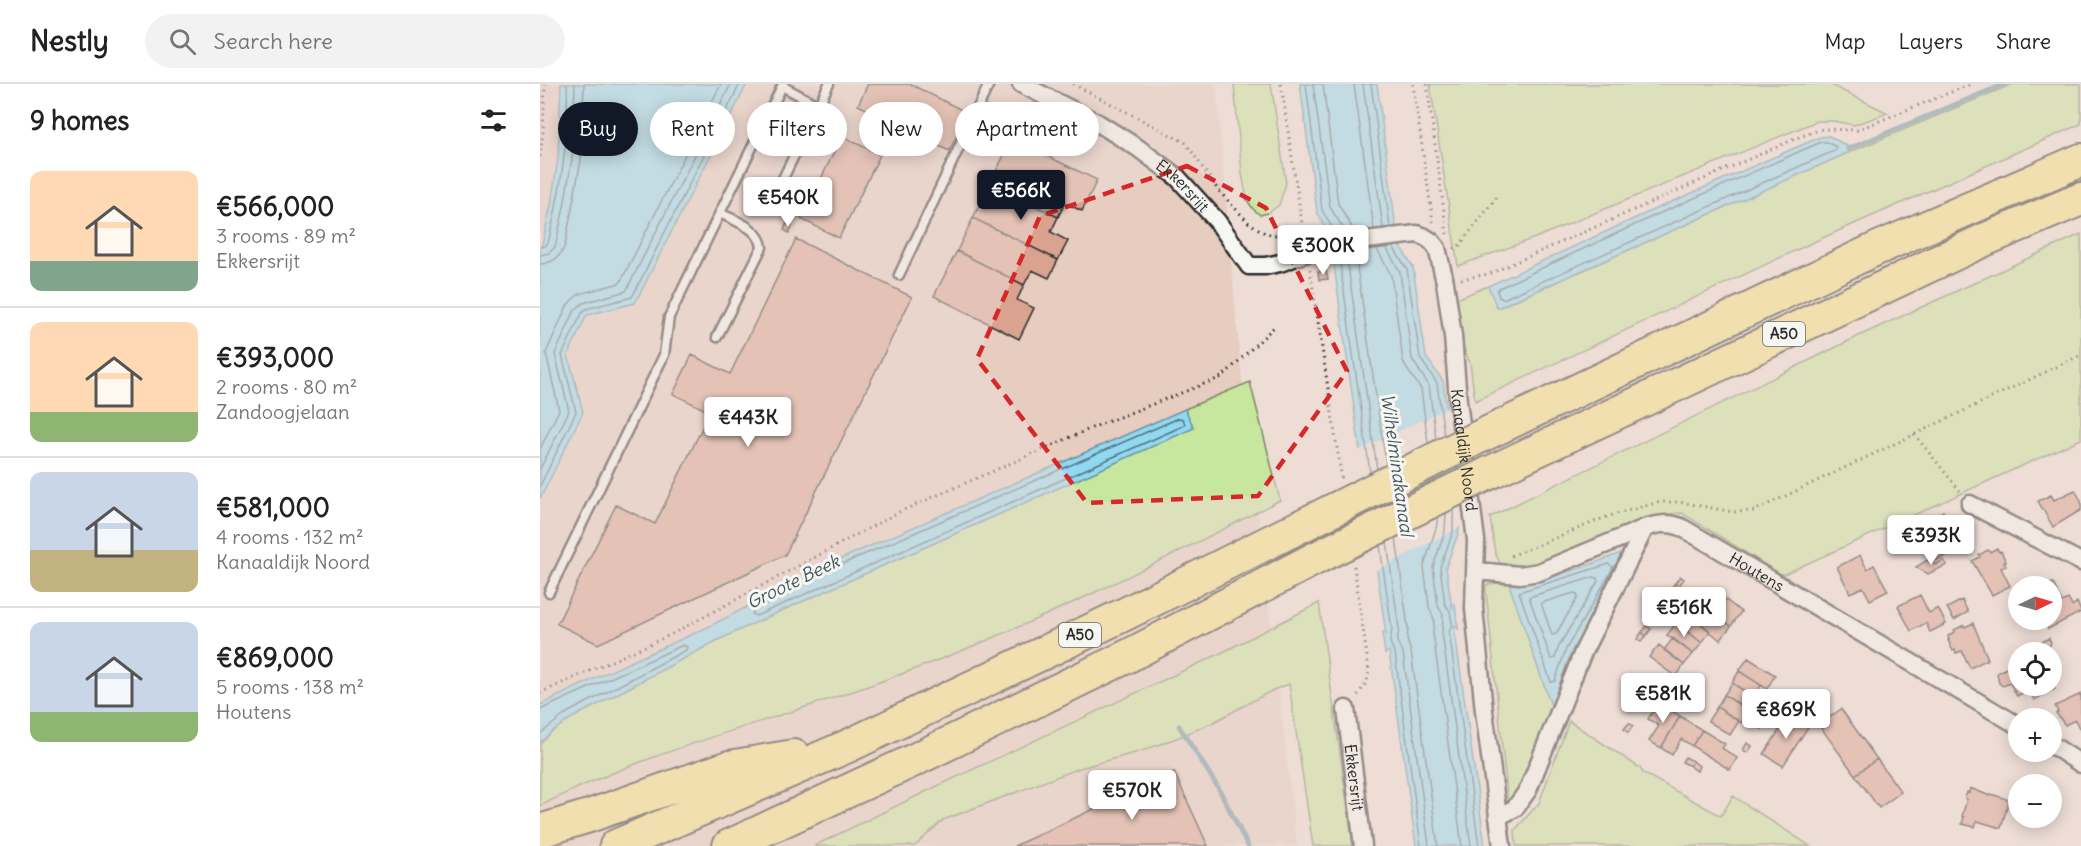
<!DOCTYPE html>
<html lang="en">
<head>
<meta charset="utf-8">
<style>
  :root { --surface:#fff; --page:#f2f2f2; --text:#222; --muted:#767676; --line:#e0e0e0; --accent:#111827 }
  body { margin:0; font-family:Delius,sans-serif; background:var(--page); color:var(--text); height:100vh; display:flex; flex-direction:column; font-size:22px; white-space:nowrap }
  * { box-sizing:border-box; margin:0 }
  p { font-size:20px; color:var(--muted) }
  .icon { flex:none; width:33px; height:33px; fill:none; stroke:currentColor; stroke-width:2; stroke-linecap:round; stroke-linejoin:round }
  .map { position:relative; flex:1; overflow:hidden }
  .details { display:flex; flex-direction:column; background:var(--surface); width:540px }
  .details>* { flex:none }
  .banner { position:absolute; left:18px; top:18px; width:570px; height:54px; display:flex; gap:12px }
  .needle { width:39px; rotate:85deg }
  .fabs { position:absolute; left:1468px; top:492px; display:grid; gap:12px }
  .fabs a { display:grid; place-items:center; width:54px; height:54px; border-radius:50%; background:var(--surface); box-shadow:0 3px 15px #0003; font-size:30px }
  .price { position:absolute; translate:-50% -51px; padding:0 14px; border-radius:6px; background:#fff; color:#222; font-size:20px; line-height:39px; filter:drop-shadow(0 2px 3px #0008) }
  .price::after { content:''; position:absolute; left:50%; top:36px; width:18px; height:14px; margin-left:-9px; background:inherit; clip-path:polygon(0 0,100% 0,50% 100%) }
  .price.active { background:var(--accent); color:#fff }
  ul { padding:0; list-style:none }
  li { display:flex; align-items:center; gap:18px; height:150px; padding:0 30px }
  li+li { border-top:2px solid var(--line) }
  li span { display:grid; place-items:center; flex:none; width:168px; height:120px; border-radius:12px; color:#555 }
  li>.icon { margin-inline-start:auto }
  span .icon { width:72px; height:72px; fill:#fffc; stroke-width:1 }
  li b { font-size:26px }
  h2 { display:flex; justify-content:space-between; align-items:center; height:72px; padding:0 30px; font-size:26px }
  .chip { padding:0 21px; border-radius:27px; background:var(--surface); box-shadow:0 3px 15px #0003; font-size:21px; line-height:54px }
  .chip.active { background:var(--accent); color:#fff }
  header { display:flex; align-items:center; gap:36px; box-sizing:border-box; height:84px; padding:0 30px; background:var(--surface); border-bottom:2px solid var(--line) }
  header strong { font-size:28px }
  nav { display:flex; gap:33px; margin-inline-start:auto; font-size:21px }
  .search { width:420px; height:54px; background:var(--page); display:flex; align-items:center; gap:15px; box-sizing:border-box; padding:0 21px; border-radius:33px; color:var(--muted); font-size:22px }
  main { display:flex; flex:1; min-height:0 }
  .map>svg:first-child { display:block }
  .built { fill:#e7ccc0 }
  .green { fill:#c7e69e; stroke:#798864; stroke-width:1.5 }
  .water { fill:#91d9f2; stroke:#6893a2; stroke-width:1.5 }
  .pier { fill:#edddd5 }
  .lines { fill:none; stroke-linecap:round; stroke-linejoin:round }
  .shore { stroke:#54717b; stroke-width:1.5 }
  .stream { stroke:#6893a2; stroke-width:5 }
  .building { fill:#d9a390; stroke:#2b2b2b; stroke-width:1.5 }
  .lane-casing { stroke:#2b2b2b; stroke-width:13 }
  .street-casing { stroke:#2b2b2b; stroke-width:21 }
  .highway-casing { stroke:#2b2b2b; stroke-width:36 }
  .path { stroke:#2b2b2b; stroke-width:3; stroke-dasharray:1.5 4.5; stroke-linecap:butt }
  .lane { stroke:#f6f6f2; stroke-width:8 }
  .street { stroke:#f6f6f2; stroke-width:16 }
  .highway { stroke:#f7e281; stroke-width:32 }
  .highway-bridge-casing { stroke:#2b2b2b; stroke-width:36; stroke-linecap:butt }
  .highway-bridge { stroke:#f7e281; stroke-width:32 }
  .marked { fill:none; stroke:#d62828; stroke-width:4.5; stroke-dasharray:12 8; stroke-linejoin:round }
  .labels { text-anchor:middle; stroke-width:6; stroke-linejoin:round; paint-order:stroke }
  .shield { fill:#f6f6f2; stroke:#686867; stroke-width:1.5 }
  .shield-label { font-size:15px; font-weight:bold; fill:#2b2b2b }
  .street-label { font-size:16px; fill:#2b2b2b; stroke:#f6f6f2 }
  .water-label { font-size:18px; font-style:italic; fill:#44565d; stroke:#f6f6f2 }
</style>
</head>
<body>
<header>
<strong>Nestly</strong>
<div class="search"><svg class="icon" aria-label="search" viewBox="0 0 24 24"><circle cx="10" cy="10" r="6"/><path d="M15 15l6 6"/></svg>Search here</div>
<nav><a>Map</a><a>Layers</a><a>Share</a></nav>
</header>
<main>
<section class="details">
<h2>9 homes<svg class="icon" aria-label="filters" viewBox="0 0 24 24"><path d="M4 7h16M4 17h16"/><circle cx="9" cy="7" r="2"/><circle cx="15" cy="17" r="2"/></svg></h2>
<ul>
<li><span style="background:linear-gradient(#ffd9b3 75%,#7fa58c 0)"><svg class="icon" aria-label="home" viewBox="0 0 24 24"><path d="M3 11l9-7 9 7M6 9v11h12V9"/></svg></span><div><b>€566,000</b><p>3 rooms · 89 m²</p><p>Ekkersrijt</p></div></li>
<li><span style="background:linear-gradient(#ffd9b3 75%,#8fb573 0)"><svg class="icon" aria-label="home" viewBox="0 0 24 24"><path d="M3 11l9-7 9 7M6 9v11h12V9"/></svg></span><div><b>€393,000</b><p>2 rooms · 80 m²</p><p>Zandoogjelaan</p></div></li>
<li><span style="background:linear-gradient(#c9d6e8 65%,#c2b280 0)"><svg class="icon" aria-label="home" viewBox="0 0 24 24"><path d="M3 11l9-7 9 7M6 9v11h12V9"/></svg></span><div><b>€581,000</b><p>4 rooms · 132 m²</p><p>Kanaaldijk Noord</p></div></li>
<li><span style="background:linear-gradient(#c9d6e8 75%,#8fb573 0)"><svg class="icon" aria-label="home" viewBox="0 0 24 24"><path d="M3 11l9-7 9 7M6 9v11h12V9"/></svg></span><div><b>€869,000</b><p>5 rooms · 138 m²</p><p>Houtens</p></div></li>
</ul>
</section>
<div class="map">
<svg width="1541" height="762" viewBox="0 0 1541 762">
  <rect width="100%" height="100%" fill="#edddd5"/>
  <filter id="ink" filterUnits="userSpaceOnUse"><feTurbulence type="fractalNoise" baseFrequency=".0167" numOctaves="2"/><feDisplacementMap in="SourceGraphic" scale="12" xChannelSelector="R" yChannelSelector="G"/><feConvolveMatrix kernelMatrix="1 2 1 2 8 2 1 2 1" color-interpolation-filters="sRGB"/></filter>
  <g filter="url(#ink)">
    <path class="built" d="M 0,0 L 676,0 L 700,278 L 757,762 L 0,762 Z"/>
    <path class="green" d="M 694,0 L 731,0 L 746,99 L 739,121 L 728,129 L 720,131 L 713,125 L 707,116 L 702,90 Z
      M 890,0 L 1289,0 L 1348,29 L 1314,41 L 1293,37 L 1277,37 L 995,154 L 918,182 Z
      M 1473,0 L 1541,0 L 1541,40 L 1280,155 L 935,317 L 930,279 L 916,245 L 912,217 L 948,202 L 958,224 L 1310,68 Z
      M 1541,150 L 1541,355 L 1242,491 L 1142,429 L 1128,430 L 1078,445 L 995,483 L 973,487 L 961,481 L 955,469 L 950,433 L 1323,250 Z
      M 710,298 L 740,416 C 611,483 482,547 345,596 C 230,638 109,666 0,722 L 0,659 L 10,649 L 30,635 L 180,555 L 243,526 L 653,344 L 645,325 Z
      M 955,499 L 969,500 L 1012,624 L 980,709 L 968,719 L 946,507 L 946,501 Z
      M 779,519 L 813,762 L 773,762 L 749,600 L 733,606 L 672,639 L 639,653 L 602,667 L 540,684 L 403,736 L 375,762 L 274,762 L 387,707 L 679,570 Z
      M 1029,637 L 1100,684 L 1103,689 L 1181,732 L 1193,712 L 1270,762 L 976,762 L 975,746 L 999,719 Z"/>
    <path class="water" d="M 21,0 L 207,0 L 95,219 L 47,231 L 28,271 L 43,328 L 0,415 L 0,169 L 11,121 L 18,74 Z
      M 760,0 L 837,0 L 858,159 L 873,183 L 886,273 L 903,297 L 921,435 L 918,450 L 906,483 L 912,525 L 912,520 L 915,520 L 918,545 L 914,541 L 945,762 L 876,762 L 849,567 L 845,570 L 842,549 L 845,548 L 846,551 L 790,153 L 777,128 Z
      M 1289,52 L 1307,62 L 1310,68 L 957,224 L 948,202 L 1113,126 L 1280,53 Z
      M 645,325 L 654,344 L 243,526 L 180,555 L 30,635 L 10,649 L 0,659 L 0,621 L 64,590 L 168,543 L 298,476 Z
      M 1086,467 L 1074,496 L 1031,568 L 1012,624 L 969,500 C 992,503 1061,477 1086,467 Z"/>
    <path class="pier" d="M 909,323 L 923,434 L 922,442 L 835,487 L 818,367 Z"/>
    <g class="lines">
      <path class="shore" d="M 766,0 L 782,126 L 794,147 L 797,150
        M 773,0 L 790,123 L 806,149
        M 783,0 L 798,120 L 815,148
        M 814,0 L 834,145
        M 823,0 L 843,144
        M 831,0 L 850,143
        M 1281,58 L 1287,58 L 1296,63 L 1296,66 L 963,215 L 959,213 L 957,207 L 959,204 L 1116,131 Z
        M 0,163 L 5,162 L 8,159 C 21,107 29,53 27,0
        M 846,163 L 860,188 L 872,275 L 889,302 L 896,355
        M 853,163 L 867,185 L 880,274 L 897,299 L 904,351
        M 837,165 L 851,191 L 863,277 L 867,285 L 881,305 L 888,359
        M 817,167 L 816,176 L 846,380
        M 808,168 L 807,175 L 837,385
        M 800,169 L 799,173 L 830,388
        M 0,171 L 9,169 L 15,163 L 24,123 L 32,74 L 35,0
        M 0,180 C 13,179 21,173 25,161 L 41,76 L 44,0
        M 639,334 L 643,335 L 645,340 L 643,342 L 216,532 L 212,530 L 214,526 L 300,481 Z
        M 0,365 L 19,326 L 6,269 L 27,222 L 32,216 L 39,210 L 80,199 L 181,0
        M 0,385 L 29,327 L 15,270 L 35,226 L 43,219 L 86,207 L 191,0
        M 0,402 L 36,328 L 22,271 L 42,229 L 46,225 L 92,213 L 200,0
        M 913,426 L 913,448 L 900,483 L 905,520 L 910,527 L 912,540 L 909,548 L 939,762
        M 906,429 L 905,447 L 893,483 L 898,522 L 903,531 L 902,548 L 931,762
        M 898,433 L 896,444 L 884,482 L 889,523 L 894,535 L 893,549 L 922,762
        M 856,454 L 868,544 L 867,556 L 871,568 L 898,762
        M 847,458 L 859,545 L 857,558 L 863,569 L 889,762
        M 840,462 L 852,546 C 849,563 849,555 855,570 L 881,762
        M 1069,480 L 1073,483 L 1068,493 L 1026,565 L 1015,597 L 1011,598 L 979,508 Z
        M 1054,493 L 1057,494 L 1058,497 L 1019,562 L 1015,574 L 1011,575 L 989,513 Z
        M 1034,509 L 1037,510 L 1038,513 L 1016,550 L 1012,551 L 1001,519 Z
        M 0,626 L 143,561 L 147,563 L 146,566 L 27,629 L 0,650"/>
      <path class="stream" d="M 1308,65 L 1465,0
        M 639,642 L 679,705 L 708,762"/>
    </g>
    <path class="building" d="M 328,0 L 370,0 L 428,29 L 409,67 L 318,21 Z
      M 302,52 L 340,71 L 299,154 L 261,135 Z
      M 472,55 L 557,96 L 542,127 L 525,119 L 518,133 L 450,100 Z
      M 450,100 L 518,133 L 511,148 L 528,157 L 518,176 L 433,134 Z
      M 433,134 L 518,176 L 509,194 L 492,186 L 484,201 L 417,167 Z
      M 247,139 L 252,142 L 249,149 L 244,146 Z
      M 256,155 L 372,213 L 245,471 L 58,560 L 17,540 L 76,421 L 115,440 L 170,328 L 133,310 L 152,271 L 190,290 Z
      M 417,167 L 484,201 L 477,216 L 494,224 L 479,255 L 394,212 Z
      M 786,187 L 788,195 L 779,196 L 778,188 Z
      M 1535,406 L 1541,417 L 1541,426 L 1513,443 L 1498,417 L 1511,411 L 1514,416 Z
      M 1403,427 L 1410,447 L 1416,444 L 1420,451 L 1423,452 L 1427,460 L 1396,477 L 1384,453 L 1372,459 L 1363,440 L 1377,433 L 1380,441 Z
      M 1457,464 L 1459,468 L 1461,467 L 1466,478 L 1464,478 L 1466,482 L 1461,484 L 1470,502 L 1452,511 L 1432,477 L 1440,473 L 1439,471 L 1448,466 L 1450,468 Z
      M 1320,471 L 1327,485 L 1334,481 L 1348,507 L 1330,516 L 1323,503 L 1310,509 L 1297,483 Z
      M 1391,474 L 1395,481 L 1404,476 L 1407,481 L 1388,490 L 1376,483 Z
      M 1140,492 L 1144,495 L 1139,502 L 1135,499 Z
      M 1135,499 L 1139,502 L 1134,509 L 1130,505 Z
      M 1513,499 L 1522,518 L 1528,515 L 1532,522 L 1537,518 L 1541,528 L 1508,545 L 1504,537 L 1498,536 L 1512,536 L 1512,502 L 1505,502 Z
      M 1380,511 L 1389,529 L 1398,524 L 1406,540 L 1390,548 L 1386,539 L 1371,547 L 1358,522 Z
      M 1181,512 L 1201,528 L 1191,542 L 1170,526 Z
      M 1422,516 L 1428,528 L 1414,536 L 1407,524 Z
      M 1124,519 L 1129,522 L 1124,529 L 1119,526 Z
      M 1166,521 L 1191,542 L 1180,556 L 1155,535 Z
      M 1119,526 L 1124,529 L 1118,536 L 1114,532 Z
      M 1151,531 L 1170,547 L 1162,559 L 1141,543 Z
      M 1137,538 L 1162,559 L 1153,570 L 1127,551 Z
      M 1433,539 L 1448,575 L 1430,584 L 1422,567 L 1416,569 L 1415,566 L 1413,567 L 1408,556 L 1409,556 L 1408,552 L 1415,548 L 1414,546 L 1424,541 L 1425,543 Z
      M 1107,542 L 1111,545 L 1106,552 L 1102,548 Z
      M 1102,548 L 1106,552 L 1101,558 L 1097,555 Z
      M 1133,554 L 1153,570 L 1144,581 L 1124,566 Z
      M 1509,554 L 1511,559 L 1508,564 L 1499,559 Z
      M 1119,561 L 1144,581 L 1136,593 L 1109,573 Z
      M 1208,574 L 1235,591 L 1227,605 L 1199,587 Z
      M 1479,577 L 1479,602 L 1512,602 L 1512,599 L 1515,605 L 1494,616 L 1489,606 L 1477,612 L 1470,599 L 1463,602 L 1459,599 L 1457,589 Z
      M 1199,587 L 1221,601 L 1214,613 L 1192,599 Z
      M 1192,599 L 1214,613 L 1206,625 L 1184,611 Z
      M 1245,606 L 1250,609 L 1245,616 L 1241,613 Z
      M 1541,610 L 1541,648 L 1535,636 L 1525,641 L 1516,629 L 1518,628 L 1515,622 Z
      M 1184,611 L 1209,626 L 1201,639 L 1177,623 Z
      M 1241,613 L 1245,616 L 1241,623 L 1236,620 Z
      M 1118,618 L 1140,632 L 1121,664 L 1109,657 L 1119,642 L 1108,635 Z
      M 1177,623 L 1199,637 L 1190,651 L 1168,637 Z
      M 1301,625 L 1337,675 L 1315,691 L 1279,641 Z
      M 1226,628 L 1231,631 L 1227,638 L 1222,635 Z
      M 1249,631 L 1268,643 L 1243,682 L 1224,670 Z
      M 1140,632 L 1162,646 L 1152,662 L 1141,655 L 1132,671 L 1121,664 Z
      M 1222,635 L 1227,638 L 1222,645 L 1218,642 Z
      M 1089,639 L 1093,642 L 1088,649 L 1084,645 Z
      M 1162,646 L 1185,660 L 1182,664 L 1197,674 L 1190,686 L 1152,662 Z
      M 1207,659 L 1212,662 L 1208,669 L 1203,666 Z
      M 1145,673 L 1153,677 L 1150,682 L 1142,678 Z
      M 1337,675 L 1361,708 L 1339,724 L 1315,691 Z
      M 1153,677 L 1159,682 L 1157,687 L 1150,682 Z
      M 634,688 L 668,762 L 474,762 Z
      M 1430,704 L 1450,712 L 1451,710 L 1469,716 L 1461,744 L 1437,737 L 1435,743 L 1422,740 L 1424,733 L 1422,732 L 1427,715 L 1425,714 L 1427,708 L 1429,709 Z"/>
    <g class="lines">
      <g class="lane-casing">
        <path id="lane" d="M 242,2 L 279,22
          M 232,117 L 289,0
          M 359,191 L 449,0
          M 177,253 L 222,163 C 220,144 195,137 180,129
          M 9,508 L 124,271 L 129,233 L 243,0"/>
      </g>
      <g class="street-casing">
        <g id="street">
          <path id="s1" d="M 481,0 L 558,39 L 598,64 L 637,93 L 677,137 L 709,182 L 725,182 L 740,179 L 792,160 L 877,150 L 883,152 L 891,157 L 897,164 L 905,198 L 913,252 L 918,317 L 936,456 L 934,524 L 944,627 L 962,762"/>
          <path d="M 1430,420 L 1541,478"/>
          <path id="s2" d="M 936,487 L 980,491 L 999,488 L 1105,444 C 1118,440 1127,438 1141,443 L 1479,642"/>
          <path id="s3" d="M 806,625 L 823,762"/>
          <path d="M 1512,661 L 1541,680"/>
          <path d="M 958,733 L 975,724 L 988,706 L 1043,568 L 1105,444"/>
        </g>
      </g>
      <g class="highway-casing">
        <path id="highway" d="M 943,351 L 1336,165 L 1541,76
          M 949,389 L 1444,156 L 1541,115
          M 0,747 L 49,732 L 189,683 L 254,672
          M 76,762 L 308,662 L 585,530 L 771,437
          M 189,762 L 368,679 L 588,572 L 776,474"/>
      </g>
      <path class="path" d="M 533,0 L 646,59 L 678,106 L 708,138 L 725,149 L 753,154
        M 741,0 L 764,153
        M 873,0 L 893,138
        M 887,0 L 907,150
        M 0,73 L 3,48 L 5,0
        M 914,165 L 919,162 L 957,113
        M 770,185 L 802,396
        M 921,195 L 949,190 L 1259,53 L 1282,45 L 1317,46 L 1431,0
        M 1374,350 L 1420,407
        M 971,472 L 1069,432 L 1119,418 L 1140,418 L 1193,428 L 1214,427 L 1541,271
        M 814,482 L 829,586 L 827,598 L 817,612
        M 0,609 L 130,551 L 359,428 L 554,343 L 682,293 L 734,243"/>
      <use href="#lane" class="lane"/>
      <use href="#street" class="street"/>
      <use href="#highway" class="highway"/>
      <g class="highway-bridge-casing">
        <path id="highway-bridge" d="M 771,437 L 943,351
          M 776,474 L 949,389"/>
      </g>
      <use href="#highway-bridge" class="highway-bridge"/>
    </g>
  </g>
  <path d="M0 0H1541V762H0ZM 647,82 L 726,124 L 807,287 L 718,412 L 547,419 L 437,275 L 500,132 Z" fill="#edddd5" fill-opacity=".55" fill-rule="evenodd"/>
  <path class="marked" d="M 647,82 L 726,124 L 807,287 L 718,412 L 547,419 L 437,275 L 500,132 Z"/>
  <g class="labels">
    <g class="shield">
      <rect x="1223" y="238" width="42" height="24" rx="4.5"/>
      <rect x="519" y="539" width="42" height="24" rx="4.5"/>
    </g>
    <g class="shield-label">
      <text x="1244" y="255">A50</text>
      <text x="540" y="556">A50</text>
    </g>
    <g class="street-label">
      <text dy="6" stroke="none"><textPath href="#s1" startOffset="192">Ekkersrijt</textPath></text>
      <text dy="6" stroke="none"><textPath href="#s1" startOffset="698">Kanaaldijk Noord</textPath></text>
      <text dy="6" stroke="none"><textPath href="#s2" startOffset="303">Houtens</textPath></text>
      <text dy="6" stroke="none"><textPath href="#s3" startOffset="69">Ekkersrijt</textPath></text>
    </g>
    <g class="water-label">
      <text transform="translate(857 381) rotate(82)" y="6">Wilhelminakanaal</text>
      <text transform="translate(253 498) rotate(-26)" y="6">Groote Beek</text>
    </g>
  </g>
</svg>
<div class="fabs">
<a><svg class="needle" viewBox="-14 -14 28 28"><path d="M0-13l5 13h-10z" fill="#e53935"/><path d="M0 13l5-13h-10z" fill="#767676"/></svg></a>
<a><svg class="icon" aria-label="locate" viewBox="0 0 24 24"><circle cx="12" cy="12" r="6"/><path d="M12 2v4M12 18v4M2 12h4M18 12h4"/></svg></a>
<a>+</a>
<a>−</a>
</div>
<b class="price active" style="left:481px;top:137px">€566K</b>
<b class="price" style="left:248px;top:144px">€540K</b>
<b class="price" style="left:783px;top:192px">€300K</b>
<b class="price" style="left:208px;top:364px">€443K</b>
<b class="price" style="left:1391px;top:482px">€393K</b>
<b class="price" style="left:1144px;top:554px">€516K</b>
<b class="price" style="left:1123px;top:640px">€581K</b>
<b class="price" style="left:1246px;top:656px">€869K</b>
<b class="price" style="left:592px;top:737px">€570K</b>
<div class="banner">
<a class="chip active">Buy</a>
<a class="chip">Rent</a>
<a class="chip">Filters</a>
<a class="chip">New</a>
<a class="chip">Apartment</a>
</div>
</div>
</main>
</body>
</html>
